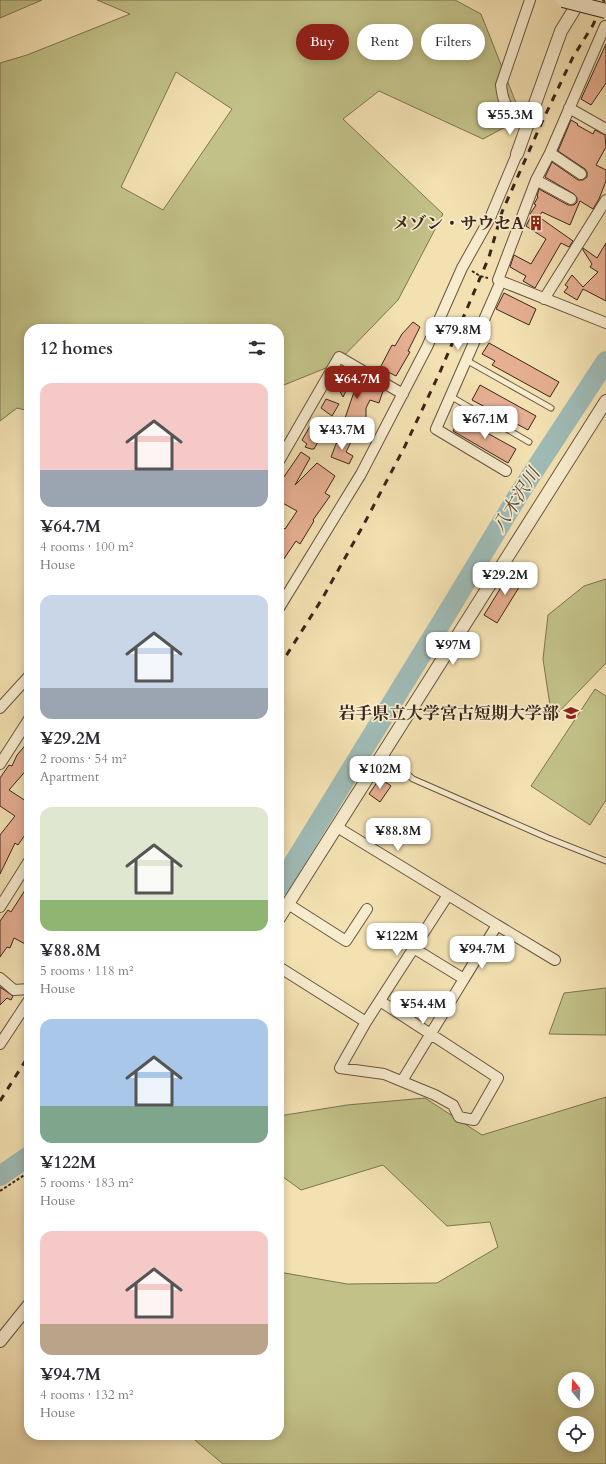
<!DOCTYPE html>
<html lang="en">
<head>
<meta charset="utf-8">
<style>
  :root { --surface:#fff; --page:#f7f7f7; --text:#2b2b33; --muted:#7c7c81; --accent:#8f2418 }
  body { margin:0; font-family:Cardo,"Noto Serif JP",serif; background:var(--page); color:var(--text); height:100vh; display:flex; flex-direction:column; font-size:15px; white-space:nowrap }
  * { box-sizing:border-box; margin:0 }
  p { font-size:13px; color:var(--muted) }
  .icon { flex:none; width:22px; height:22px; fill:none; stroke:currentColor; stroke-width:2; stroke-linecap:round; stroke-linejoin:round }
  .map { position:relative; flex:1; overflow:hidden }
  .sheet { position:absolute; left:24px; top:324px; width:260px; height:1116px; display:flex; flex-direction:column; background:var(--surface); border-radius:16px; box-shadow:0 2px 10px #0003 }
  .sheet>* { flex:none }
  .hud { position:absolute; left:296px; top:24px; width:250px; height:36px; display:flex; gap:8px }
  .needle { width:26px; rotate:342deg }
  .tools { position:absolute; left:558px; top:1372px; display:grid; gap:8px }
  .tools a { display:grid; place-items:center; width:36px; height:36px; border-radius:50%; background:var(--surface); box-shadow:0 2px 10px #0003; font-size:20px }
  .price { position:absolute; translate:-50% -34px; padding:0 9px; border-radius:8px; background:#fff; color:#222; font-size:13px; line-height:26px; filter:drop-shadow(0 1px 2px #0008) }
  .price::after { content:''; position:absolute; left:50%; top:24px; width:12px; height:9px; margin-left:-6px; background:inherit; clip-path:polygon(0 0,100% 0,50% 100%) }
  .price.current { background:var(--accent); color:#fff }
  ul { padding:0; list-style:none }
  li { display:grid; align-content:center; gap:8px; height:212px; padding:0 16px }
  li span { display:grid; place-items:center; height:124px; border-radius:12px; color:#555 }
  li>.icon { margin-inline-start:auto }
  span .icon { width:72px; height:72px; fill:#fffc; stroke-width:1 }
  li b { font-size:17px }
  h2 { display:flex; justify-content:space-between; align-items:center; height:48px; padding:0 16px; font-size:17px }
  .pill { padding:0 14px; border-radius:18px; background:var(--surface); box-shadow:0 2px 10px #0003; font-size:14px; line-height:36px }
  .pill.current { background:var(--accent); color:#fff }
  .map>svg:first-child { display:block }
  .green { fill:#c2c188; stroke:#7e7452; fill-rule:evenodd }
  .lines { fill:none; stroke-linecap:round; stroke-linejoin:round }
  .river { stroke:#9fbbb6; stroke-width:20 }
  .building { fill:#e6af92; stroke:#3b261c }
  .service-casing { stroke:#695542; stroke-width:7 }
  .minor-casing { stroke:#695542; stroke-width:12 }
  .tertiary-casing { stroke:#695542; stroke-width:14 }
  .path { stroke:#3b261c; stroke-width:2; stroke-dasharray:3 2; stroke-linecap:butt }
  .service { stroke:#f7eccd; stroke-width:5 }
  .minor { stroke:#f7eccd; stroke-width:10 }
  .tertiary { stroke:#f7eccd; stroke-width:12 }
  .rail { stroke:#3b261c; stroke-width:3; stroke-dasharray:7 7; stroke-linecap:butt }
  .secondary-bridge-casing { stroke:#3b261c; stroke-width:16; stroke-linecap:butt }
  .secondary-bridge { stroke:#f7eccd; stroke-width:14 }
  .labels { text-anchor:middle; stroke-width:3.5; stroke-linejoin:round; paint-order:stroke }
  .poi-label { font-size:17px; font-weight:bold; fill:#3b261c; stroke:#f7eccd; text-anchor:end }
  .water-label { font-size:18px; font-style:italic; fill:#544b42; stroke:#f7eccd }
</style>
</head>
<body>
<div class="map">
<svg width="606" height="1464" viewBox="0 0 606 1464">
  <rect width="100%" height="100%" fill="#f3e1b2"/>
  <filter id="stains"><feTurbulence type="fractalNoise" baseFrequency=".005" numOctaves="4"/><feColorMatrix values="0 0 0 0 .2 0 0 0 0 .09 0 0 0 0 .02 0 0 0 .5 -.17"/></filter>
  <radialGradient id="worn" r=".72"><stop offset=".6" stop-color="#630" stop-opacity="0"/><stop offset="1" stop-color="#630" stop-opacity=".3"/></radialGradient>
  <path class="green" d="M 0,0 L 42,0 L 0,18 Z
    M 97,0 L 455,0 L 481,14 L 522,118 L 483,139 L 379,91 L 343,119 L 443,214 L 398,300 L 336,364 L 279,387 L 279,329 L 29,329 L 29,411 L 17,408 L 0,421 L 0,63 L 27,55 L 130,14 ZM 176,72 L 232,109 L 163,210 L 121,187 Z
    M 606,579 L 606,663 L 552,719 L 543,659 L 548,615 L 584,586 Z
    M 595,689 L 606,696 L 606,800 L 590,825 L 531,786 Z
    M 606,988 L 606,1035 L 549,1034 L 564,993 Z
    M 606,1097 L 606,1464 L 223,1464 L 189,1435 L 279,1435 L 279,1272 L 347,1284 L 437,1283 L 498,1247 L 490,1222 L 447,1226 L 383,1165 L 301,1190 L 279,1174 L 279,1116 L 347,1105 L 425,1098 L 482,1135 ZM 565,1379 L 587,1379 L 587,1401 L 565,1401 ZM 565,1423 L 587,1423 L 587,1445 L 565,1445 Z"/>
  <g class="lines">
    <path class="river" d="M 279,887 L 452,605 L 519,494 L 606,361
      M 0,1176 L 29,1156"/>
  </g>
  <path class="building" d="M 606,44 L 606,83 L 591,105 L 581,99 Z
    M 571,120 L 578,124 L 577,125 L 593,134 L 595,130 L 605,135 L 606,147 L 596,165 L 606,170 L 606,181 L 599,199 L 593,209 L 580,201 L 570,225 L 542,212 L 539,217 L 573,241 L 569,247 L 561,243 L 535,288 L 523,281 L 526,276 L 510,267 L 514,255 L 531,264 L 546,239 L 526,226 L 531,216 L 530,214 L 536,205 L 534,204 L 538,197 L 537,196 L 539,189 L 568,205 L 574,205 L 577,202 L 577,198 L 574,194 L 545,177 L 552,162 L 578,180 L 583,180 L 587,177 L 587,172 L 585,169 L 558,151 Z
    M 606,243 L 606,301 L 583,289 L 577,300 L 564,292 L 568,287 L 565,285 L 572,275 L 583,287 L 598,272 L 590,267 L 592,264 L 583,250 L 583,248 L 597,258 Z
    M 504,293 L 536,309 L 529,325 L 496,309 Z
    M 413,322 L 420,327 L 408,351 L 410,352 L 396,376 L 380,368 L 392,345 L 395,346 L 402,334 Z
    M 489,343 L 559,382 L 550,397 L 492,365 L 495,361 L 482,354 Z
    M 341,371 L 360,378 L 366,383 L 383,391 L 379,403 L 370,400 L 366,408 L 366,420 L 357,435 L 343,424 L 354,392 L 347,389 L 343,397 L 335,383 Z
    M 480,385 L 536,416 L 528,430 L 472,400 Z
    M 326,399 L 339,404 L 332,416 L 321,408 Z
    M 460,418 L 516,449 L 508,463 L 453,431 Z
    M 313,421 L 321,425 L 322,423 L 327,426 L 314,449 L 311,449 L 305,447 L 307,444 L 302,440 Z
    M 342,437 L 351,442 L 346,452 L 353,456 L 349,464 L 331,457 L 336,444 Z
    M 301,452 L 310,458 L 295,485 L 317,463 L 335,476 L 325,493 L 330,496 L 313,520 L 314,521 L 300,544 L 296,541 L 279,566 L 279,525 L 285,529 L 297,511 L 279,501 L 279,484 Z
    M 513,568 L 526,576 L 497,623 L 484,615 Z
    M 29,741 L 29,767 L 9,790 L 29,803 L 29,829 L 18,845 L 15,843 L 0,874 L 0,835 L 15,816 L 0,806 L 0,778 L 9,765 L 12,766 L 17,755 Z
    M 380,778 L 391,786 L 380,802 L 369,794 Z
    M 29,884 L 29,946 L 14,938 L 10,948 L 7,947 L 0,957 L 0,921 L 8,910 L 11,912 Z
    M 0,987 L 13,996 L 11,1000 L 7,998 L 0,1005 Z"/>
  <g class="lines">
    <g class="service-casing">
      <path id="service" d="M 466,360 L 551,408
        M 450,396 L 529,442
        M 383,754 L 413,779 L 548,838 L 606,861"/>
    </g>
    <g class="minor-casing">
      <path id="minor" d="M 606,26 L 605,26 L 550,153 L 536,180 L 498,280 L 606,323
        M 569,108 L 606,129
        M 526,126 C 510,112 503,107 501,85 L 530,0
        M 550,153 L 581,174
        M 536,180 L 571,199
        M 501,281 L 436,429 L 506,471
        M 544,299 L 606,200
        M 279,461 L 339,357 L 403,394
        M 279,608 L 361,474 L 427,347 L 462,268 L 490,218 L 517,154
        M 0,708 L 29,676
        M 0,764 L 29,719
        M 337,827 L 448,895
        M 288,904 L 346,941 L 367,909
        M 0,907 L 29,861
        M 415,949 L 464,979 L 497,925 L 555,960
        M 279,967 L 366,1022 L 448,895 L 497,925
        M 0,978 L 14,990 L 29,989
        M 366,1022 L 340,1068 L 384,1074 L 435,1095 L 453,1105 L 459,1117 L 474,1120 L 498,1078 L 380,1001
        M 0,1044 L 29,1000
        M 402,1081 L 464,979"/>
    </g>
    <g class="tertiary-casing">
      <path id="tertiary" d="M 517,154 L 561,31 L 580,0
        M 279,918 L 606,401
        M 0,1341 L 29,1305"/>
    </g>
    <path class="path" d="M 472,271 L 480,276 L 488,278
      M 0,1191 L 29,1172"/>
    <use href="#service" class="service"/>
    <use href="#minor" class="minor"/>
    <use href="#tertiary" class="tertiary"/>
    <path class="rail" d="M 279,667 L 322,599 L 364,524 L 405,446 L 440,372 L 489,257 L 502,212 L 542,122 L 573,57 L 593,25 L 604,0
      M 0,1101 L 29,1055"/>
    <g class="secondary-bridge-casing">
      <path id="secondary-bridge" d="M 563,0 L 606,11"/>
    </g>
    <use href="#secondary-bridge" class="secondary-bridge"/>
  </g>
  <defs>
    <g id="building-bare" transform="scale(1.2)"><path d="M-4-6H4V6H1V3H-1V6H-4ZM-2.5-4.3h1.7v1.8h-1.7ZM.8-4.3h1.7v1.8H.8ZM-2.5-1h1.7V.8h-1.7ZM.8-1h1.7V.8H.8Z" fill="#8f2418" stroke="#f7eccd" stroke-width="2.5" paint-order="stroke"/></g>
    <g id="university-bare" transform="scale(1.2)"><path d="M0-5L7-2L0 1L-7-2ZM-4 1L0 2.5L4 1V4Q0 6-4 4Z" fill="#8f2418" stroke="#f7eccd" stroke-width="2.5" paint-order="stroke"/></g>
  </defs>
  <g fill-rule="evenodd">
    <use href="#building-bare" x="536" y="223"/>
    <use href="#university-bare" x="571" y="713"/>
  </g>
  <g class="labels">
    <g class="poi-label">
      <text x="524" y="229">メゾン・サウセA</text>
      <text x="559" y="719">岩手県立大学宮古短期大学部</text>
    </g>
    <g class="water-label">
      <text transform="translate(516 500) rotate(-58)" y="6">八木沢川</text>
    </g>
  </g>
  <rect width="100%" height="100%" filter="url(#stains)"/>
  <rect width="100%" height="100%" fill="url(#worn)"/>
</svg>
<div class="tools">
<a><svg class="needle" viewBox="-14 -14 28 28"><path d="M0-13l5 13h-10z" fill="#e53935"/><path d="M0 13l5-13h-10z" fill="#7c7c81"/></svg></a>
<a><svg class="icon" aria-label="locate" viewBox="0 0 24 24"><circle cx="12" cy="12" r="6"/><path d="M12 2v4M12 18v4M2 12h4M18 12h4"/></svg></a>
</div>
<b class="price" style="left:510px;top:136px">¥55.3M</b>
<b class="price" style="left:458px;top:351px">¥79.8M</b>
<b class="price current" style="left:357px;top:400px">¥64.7M</b>
<b class="price" style="left:485px;top:440px">¥67.1M</b>
<b class="price" style="left:342px;top:451px">¥43.7M</b>
<b class="price" style="left:505px;top:596px">¥29.2M</b>
<b class="price" style="left:453px;top:666px">¥97M</b>
<b class="price" style="left:380px;top:790px">¥102M</b>
<b class="price" style="left:398px;top:852px">¥88.8M</b>
<b class="price" style="left:397px;top:957px">¥122M</b>
<b class="price" style="left:482px;top:970px">¥94.7M</b>
<b class="price" style="left:423px;top:1025px">¥54.4M</b>
<div class="hud">
<a class="pill current">Buy</a>
<a class="pill">Rent</a>
<a class="pill">Filters</a>
</div>
<section class="sheet">
<h2>12 homes<svg class="icon" aria-label="filters" viewBox="0 0 24 24"><path d="M4 7h16M4 17h16"/><circle cx="9" cy="7" r="2"/><circle cx="15" cy="17" r="2"/></svg></h2>
<ul>
<li><span style="background:linear-gradient(#f6c9c9 70%,#9aa5b1 0)"><svg class="icon" aria-label="home" viewBox="0 0 24 24"><path d="M3 11l9-7 9 7M6 9v11h12V9"/></svg></span><div><b>¥64.7M</b><p>4 rooms · 100 m²</p><p>House</p></div></li>
<li><span style="background:linear-gradient(#c9d6e8 75%,#9aa5b1 0)"><svg class="icon" aria-label="home" viewBox="0 0 24 24"><path d="M3 11l9-7 9 7M6 9v11h12V9"/></svg></span><div><b>¥29.2M</b><p>2 rooms · 54 m²</p><p>Apartment</p></div></li>
<li><span style="background:linear-gradient(#dfe7d0 75%,#8fb573 0)"><svg class="icon" aria-label="home" viewBox="0 0 24 24"><path d="M3 11l9-7 9 7M6 9v11h12V9"/></svg></span><div><b>¥88.8M</b><p>5 rooms · 118 m²</p><p>House</p></div></li>
<li><span style="background:linear-gradient(#a9c7e8 70%,#7fa58c 0)"><svg class="icon" aria-label="home" viewBox="0 0 24 24"><path d="M3 11l9-7 9 7M6 9v11h12V9"/></svg></span><div><b>¥122M</b><p>5 rooms · 183 m²</p><p>House</p></div></li>
<li><span style="background:linear-gradient(#f6c9c9 75%,#b9a48a 0)"><svg class="icon" aria-label="home" viewBox="0 0 24 24"><path d="M3 11l9-7 9 7M6 9v11h12V9"/></svg></span><div><b>¥94.7M</b><p>4 rooms · 132 m²</p><p>House</p></div></li>
</ul>
</section>
</div>
</body>
</html>
